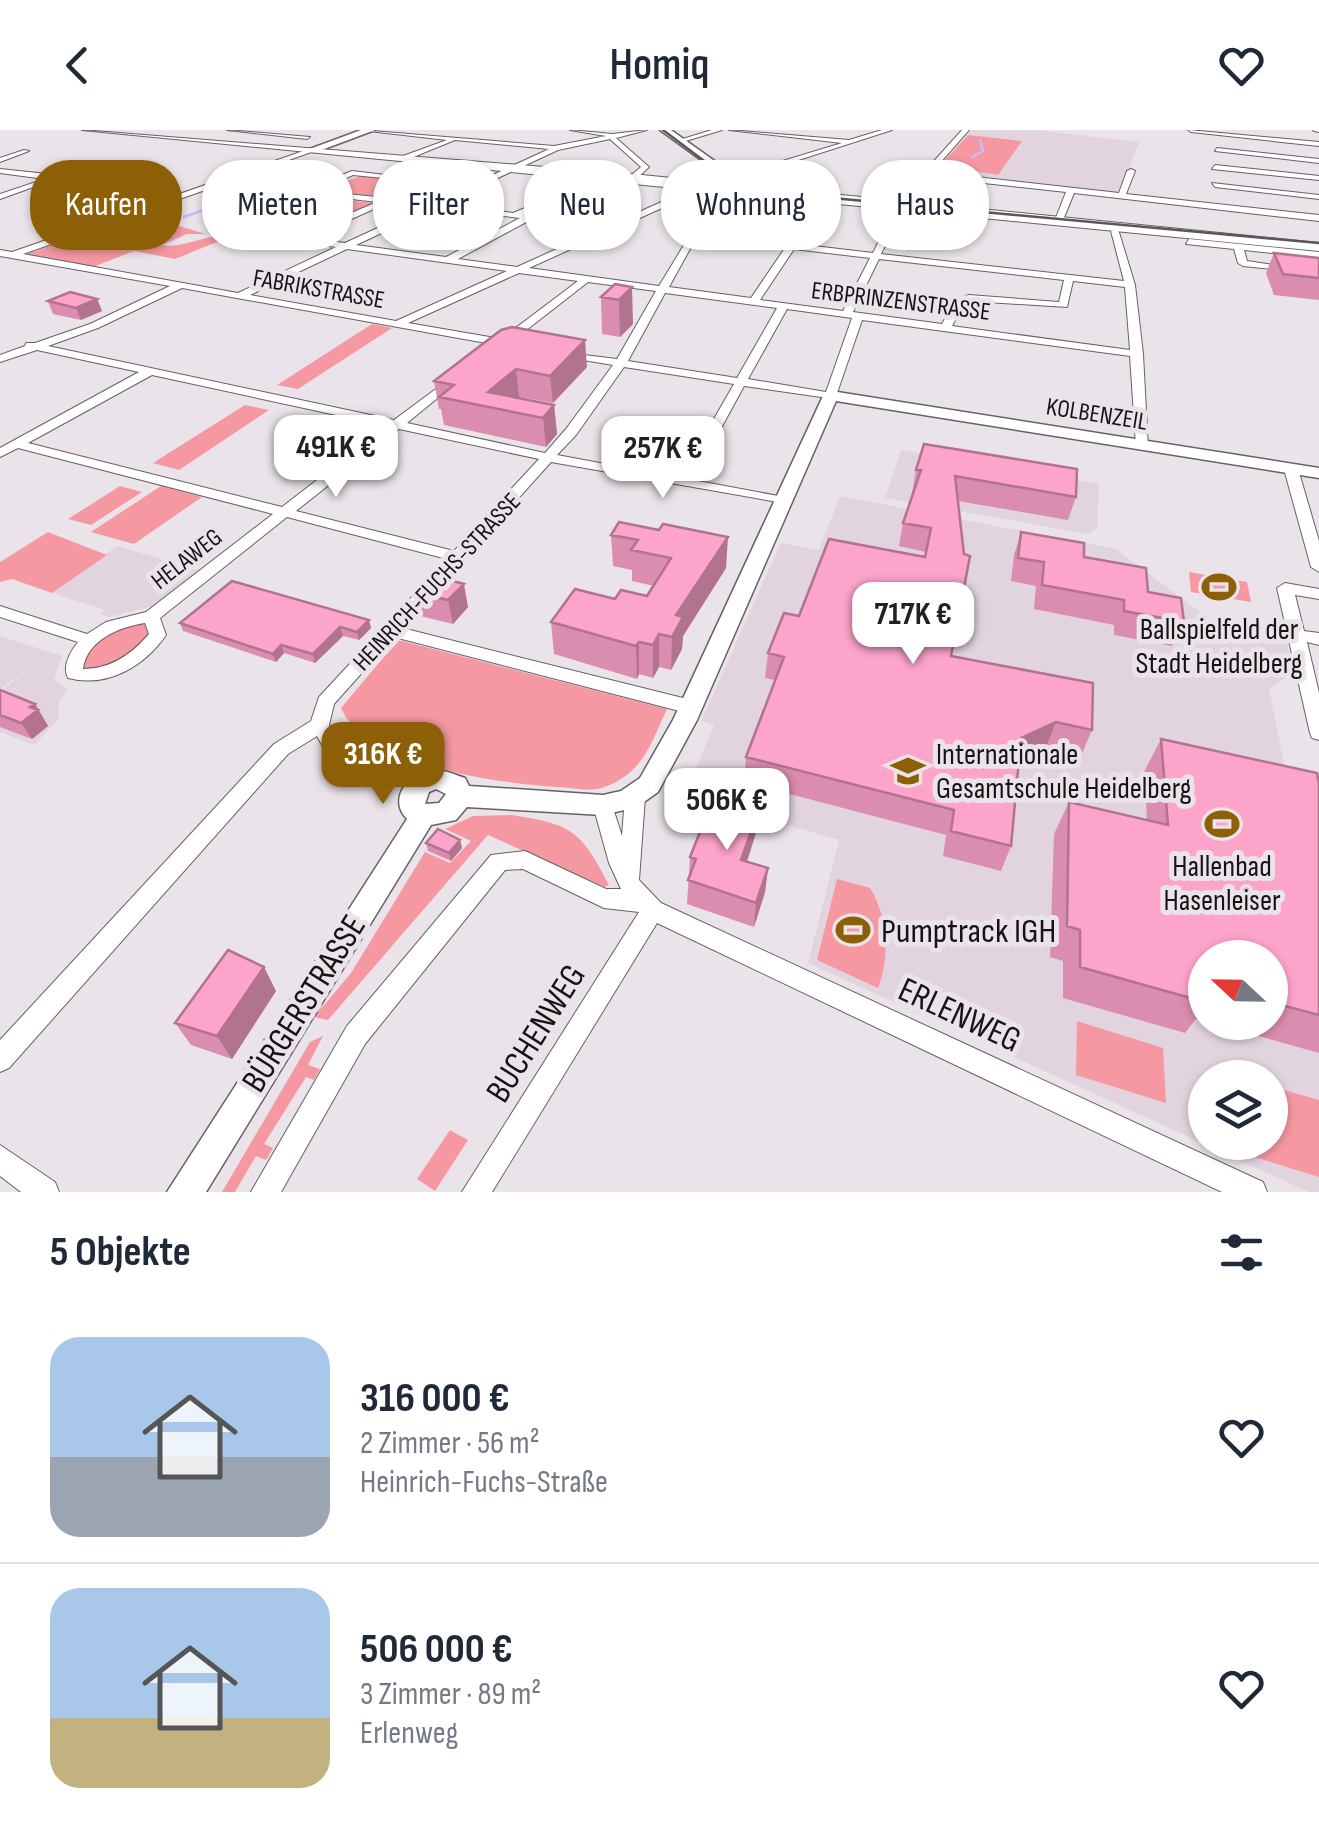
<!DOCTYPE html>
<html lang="de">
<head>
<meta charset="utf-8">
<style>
  :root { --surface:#fff; --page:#f2f2f3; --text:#1f2937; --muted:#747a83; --line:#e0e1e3; --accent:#8d5f06 }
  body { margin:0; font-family:"Sofia Sans Condensed",sans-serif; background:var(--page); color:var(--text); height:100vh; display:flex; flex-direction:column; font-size:38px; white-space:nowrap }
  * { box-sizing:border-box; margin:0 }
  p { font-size:32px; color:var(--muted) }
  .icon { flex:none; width:55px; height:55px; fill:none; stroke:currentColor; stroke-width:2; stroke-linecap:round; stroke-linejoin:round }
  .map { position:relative; height:1062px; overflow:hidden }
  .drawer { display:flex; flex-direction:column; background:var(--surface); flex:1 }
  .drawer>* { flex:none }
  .top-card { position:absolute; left:30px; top:30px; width:1260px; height:90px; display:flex; gap:20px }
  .needle { width:65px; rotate:292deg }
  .tools { position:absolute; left:1188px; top:810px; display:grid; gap:20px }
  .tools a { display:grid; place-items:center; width:100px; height:100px; border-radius:50%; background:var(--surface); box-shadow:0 2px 8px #0004; font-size:50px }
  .price { position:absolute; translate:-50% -85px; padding:0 22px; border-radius:20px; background:#fff; color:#222; font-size:32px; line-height:65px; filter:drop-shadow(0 2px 5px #0008) }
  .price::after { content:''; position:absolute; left:50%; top:60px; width:30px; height:22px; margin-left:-15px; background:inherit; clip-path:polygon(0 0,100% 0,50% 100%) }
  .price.on { background:var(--accent); color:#fff }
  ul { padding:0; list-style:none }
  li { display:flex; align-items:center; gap:30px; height:250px; padding:0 50px }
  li+li { border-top:2px solid var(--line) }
  li span { display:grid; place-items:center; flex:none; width:280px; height:200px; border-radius:30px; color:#555 }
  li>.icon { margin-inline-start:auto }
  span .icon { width:120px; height:120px; fill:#fffc; stroke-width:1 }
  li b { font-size:42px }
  h2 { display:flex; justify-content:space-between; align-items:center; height:120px; padding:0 50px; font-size:42px }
  .pill { padding:0 35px; border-radius:40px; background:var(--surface); box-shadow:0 2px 8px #0004; font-size:35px; line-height:90px }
  .pill.on { background:var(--accent); color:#fff }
  header { display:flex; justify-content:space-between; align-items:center; height:130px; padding:0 50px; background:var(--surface); font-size:45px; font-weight:600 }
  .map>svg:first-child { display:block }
  .built { fill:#e2d4df; fill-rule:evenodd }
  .green { fill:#f598a2 }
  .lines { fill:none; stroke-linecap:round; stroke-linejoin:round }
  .stream { stroke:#c5bdfe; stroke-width:2.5 }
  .minor-casing { stroke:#676066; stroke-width:2 }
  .tertiary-casing { stroke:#676066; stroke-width:3 }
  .secondary-casing { stroke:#676066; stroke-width:3 }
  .primary-casing { stroke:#676066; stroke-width:2 }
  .minor { fill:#fff; fill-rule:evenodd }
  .tertiary { fill:#fff; fill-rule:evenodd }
  .secondary { fill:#fff; fill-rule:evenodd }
  .primary { fill:#fff; fill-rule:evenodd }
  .tram { stroke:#5a575a; stroke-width:2.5 }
  .wall { fill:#da8daf }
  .shaded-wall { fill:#b1738e }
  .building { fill:#fda4cb; stroke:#b1738e; stroke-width:2.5 }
  .labels { text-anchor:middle; stroke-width:10; stroke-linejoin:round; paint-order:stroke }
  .far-street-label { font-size:25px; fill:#151315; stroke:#eae3e9 }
  .poi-label { font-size:30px; fill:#151315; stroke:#eae3e9 }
  .near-poi-label { font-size:35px; fill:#151315; stroke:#eae3e9; text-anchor:start }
  .near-street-label { font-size:35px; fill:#151315; stroke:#eae3e9 }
</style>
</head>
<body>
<header><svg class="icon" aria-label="back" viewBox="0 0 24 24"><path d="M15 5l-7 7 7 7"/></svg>Homiq<svg class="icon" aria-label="heart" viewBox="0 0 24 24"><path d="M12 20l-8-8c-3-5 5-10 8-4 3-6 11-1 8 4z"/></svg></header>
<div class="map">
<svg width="1319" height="1062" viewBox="0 0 1319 1062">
  <rect width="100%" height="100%" fill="#eae3e9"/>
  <path class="built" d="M 972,0 L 1034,0 L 1139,12 L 1119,64 L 935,41 Z
    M 901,320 L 1099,354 L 1097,398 L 1088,404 L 885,368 Z
    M 840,366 L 1116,419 L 1227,502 L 1287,514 L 1294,542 L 1269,559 L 1319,809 L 1319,1062 L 1309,1062 L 808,833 L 839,710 L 693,668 L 696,660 L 688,658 L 714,595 L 701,591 L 779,417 L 780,413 L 819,420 ZM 1205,828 L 1270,828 L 1270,892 L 1205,892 ZM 1205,948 L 1270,948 L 1270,1012 L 1205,1012 Z
    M 117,416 L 199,440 L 153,476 L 110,487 L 101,484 L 105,480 L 52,463 Z
    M 0,506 L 62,526 L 54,549 L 68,560 L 59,573 L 58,590 L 34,615 L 0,602 L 0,562 L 32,536 L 0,559 Z"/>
  <path class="green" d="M 968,5 L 1022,11 L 998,45 L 956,38 L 953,45 L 935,41 Z
    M 363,45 L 421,51 L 429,51 L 387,67 L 316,61 Z
    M 303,64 L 311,66 L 372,73 L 337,89 L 341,91 L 263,84 Z
    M 142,85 L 206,104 L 187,104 L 162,115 C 187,119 204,103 229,107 L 175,129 L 134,121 L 93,137 L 24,125 Z
    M 372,194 L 392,198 L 298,259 L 277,255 Z
    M 245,275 L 269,280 L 179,340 L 153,333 Z
    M 120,356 L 142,362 L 91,395 L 68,389 Z
    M 161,356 L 202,367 L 134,414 L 91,402 Z
    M 48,402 L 107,425 L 52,463 L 12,449 L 0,452 L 0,432 Z
    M 1189,442 L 1247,452 L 1251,472 L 1191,462 Z
    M 146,493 L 148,504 C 135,528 107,538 81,540 C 92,509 113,497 146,493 Z
    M 398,510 L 667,579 C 650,615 643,644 602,658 C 589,662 569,657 556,657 C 498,653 366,636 341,578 Z
    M 511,685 C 571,694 581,700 609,755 L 605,757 L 488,705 L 328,890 L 314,887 L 351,843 L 425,722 L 450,733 L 471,711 L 445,699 L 473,686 Z
    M 837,749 L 870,758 C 888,786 890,828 878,858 L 817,830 Z
    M 1077,891 L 1163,918 L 1166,973 L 1076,945 Z
    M 323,906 L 308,935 L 320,939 L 314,950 L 306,947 L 264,1014 L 273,1018 L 266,1030 L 256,1026 L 235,1062 L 222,1062 L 310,912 Z
    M 1270,956 L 1319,970 L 1319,1047 L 1210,1013 L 1270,1012 Z
    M 450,1000 L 468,1010 L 435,1061 L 417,1049 Z"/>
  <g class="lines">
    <path class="stream" d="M 972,27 L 983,21 L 980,10
      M 184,87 L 250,63"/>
    <g class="minor-casing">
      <path id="minor" d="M 227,0 L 310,7 L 307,9 Z
        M 360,0 L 554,16 L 606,6 L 570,0 L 612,4 L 647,0 L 616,8 L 649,37 L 635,50 L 628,48 L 641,37 L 610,9 L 558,20 L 442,74 L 513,83 L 544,70 L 602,77 L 605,81 L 587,91 L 610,95 L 686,61 L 686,53 L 692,53 L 693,64 L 529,138 L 659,156 L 720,56 L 724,58 L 699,103 L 789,113 L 824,65 L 828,67 L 797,114 L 873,123 L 899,70 L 962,0 L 969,0 L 932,42 L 1119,63 L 1127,41 L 1131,39 L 1135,41 L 1126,64 L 1319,85 L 1319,91 L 1074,63 L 1063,90 L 1059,93 L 1055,90 L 1066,62 L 929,47 L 906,73 L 881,124 L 1124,151 L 1111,101 L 1118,99 L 1135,155 L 1143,224 L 1148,319 L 1143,320 L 1136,316 L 1130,226 L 862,190 L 835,269 L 744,256 L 693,350 L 784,367 L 789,368 L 789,374 L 551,332 L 402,498 L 691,570 L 698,572 L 700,577 L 698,582 L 691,584 L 394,507 L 334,574 L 329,595 L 337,607 L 427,650 L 430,655 L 427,660 L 420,663 L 413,660 L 323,617 L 317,606 L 288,624 L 9,938 L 0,942 L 0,910 L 274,614 L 311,591 L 319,567 L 447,429 L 287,387 L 160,488 L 166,505 C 144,537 107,558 68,548 C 62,536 70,522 78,512 L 0,487 L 0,476 L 87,504 L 106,492 L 146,482 L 273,384 L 18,318 L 0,327 L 0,318 L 139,242 L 37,220 L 0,232 L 0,225 L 25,216 L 26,213 L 35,213 L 90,194 L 170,156 L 0,126 L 0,120 L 12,122 L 312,18 L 314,21 L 231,51 L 307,59 L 352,41 L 436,51 L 336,96 L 253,86 L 253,82 L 298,63 L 231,55 L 228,52 L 23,124 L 238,163 L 336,117 L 213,101 L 210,96 L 345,113 L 549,19 L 455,10 L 406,30 L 403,26 L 447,10 ZM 353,45 L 423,52 L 386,68 L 318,61 ZM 309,64 L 377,72 L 335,90 L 266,83 ZM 545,75 L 594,80 L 577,90 L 524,84 ZM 435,78 L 520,88 L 446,127 L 356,115 ZM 530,90 L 603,98 L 517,137 L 458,129 ZM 696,108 L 785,118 L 751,168 L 669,157 ZM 347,119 L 507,141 L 396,191 L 250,165 ZM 794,119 L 870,128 L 843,181 L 760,170 ZM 879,129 L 1064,150 L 1059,172 L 969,165 L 956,169 L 942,194 L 853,182 ZM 519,143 L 578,151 L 501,209 L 408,193 ZM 1073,151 L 1125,157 L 1130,220 L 952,196 L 964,173 L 970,171 L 1067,177 ZM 588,152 L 656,161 L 617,229 L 559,222 L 559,226 L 613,235 L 566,299 L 545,323 L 407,293 L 456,253 L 458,251 L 452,247 L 394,290 L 48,216 L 98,198 L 182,158 L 508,217 L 513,214 L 511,212 ZM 665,163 L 777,178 L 737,248 L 628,231 ZM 787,179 L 852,188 L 826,262 L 748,249 ZM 624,237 L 734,254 L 680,348 L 557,325 L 576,305 ZM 152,245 L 387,296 L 282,377 L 28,313 ZM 399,299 L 539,329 L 454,421 L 296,381 ZM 145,493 L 149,504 C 132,524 111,539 83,539 C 87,510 119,497 145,493 Z
        M 712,0 L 722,0 L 679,13 L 676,11 Z
        M 729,0 L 849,10 L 882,0 L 892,0 L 730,52 L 727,48 L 842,13 Z
        M 1188,0 L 1319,12 L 1319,16 L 1191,2 Z
        M 1313,0 L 1319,0 L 1319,2 L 1314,1 Z
        M 1217,18 L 1319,29 L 1319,33 L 1215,21 Z
        M 24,20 L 29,21 L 0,32 L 0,28 Z
        M 1215,35 L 1319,46 L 1319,50 L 1212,39 Z
        M 0,39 L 57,45 L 61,47 L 0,69 L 0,64 L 45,49 L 0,43 Z
        M 721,41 L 724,45 L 677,51 L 673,49 Z
        M 1212,53 L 1319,65 L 1319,69 L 1215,57 Z
        M 1189,109 L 1319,122 L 1319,128 L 1244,120 L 1247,131 L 1295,138 L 1290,141 L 1243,136 L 1238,133 L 1234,119 L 1186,114 Z
        M 1291,335 L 1298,339 L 1319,411 L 1319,442 L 1311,437 L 1284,339 Z
        M 1285,453 L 1319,459 L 1319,469 L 1295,465 L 1304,501 L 1319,503 L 1319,515 L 1307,512 L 1319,563 L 1319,610 L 1312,608 L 1310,603 L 1277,458 Z
        M 635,659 L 642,661 L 645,667 L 639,750 L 661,773 L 1263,1052 L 1267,1062 L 1222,1062 L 657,793 L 492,1062 L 462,1062 L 639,782 L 604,778 L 523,739 L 505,740 L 365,914 L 281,1062 L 251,1062 L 347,896 L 491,725 L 525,721 L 606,759 L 621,759 L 609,733 L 593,675 L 596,669 L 603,667 L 610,669 L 622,706 L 625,667 L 628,661 Z
        M 0,1015 L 55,1052 L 59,1062 L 21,1062 L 0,1046 Z"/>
    </g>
    <g class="tertiary-casing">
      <path id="tertiary" d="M 831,261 L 1319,338 L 1319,348 L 836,271 L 697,590 L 658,662 L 637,677 L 603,685 L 467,677 L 456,690 L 431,695 L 206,1062 L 167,1062 L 407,689 C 387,669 409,641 434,640 C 443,639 456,645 465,648 L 469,656 L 603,665 L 621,661 L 640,648 L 673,590 L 823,266 ZM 436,659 L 446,664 L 439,673 L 425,674 L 429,662 Z"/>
    </g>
    <g class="secondary-casing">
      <path id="secondary" d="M 361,0 L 375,0 L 316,22 L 307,20 Z
        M 660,0 L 671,0 L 754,59 L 744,61 Z"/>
    </g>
    <g class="primary-casing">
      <path id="primary" d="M 82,0 L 632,44 L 1319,113 L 1319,121 Z"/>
    </g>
    <use href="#minor" class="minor"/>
    <use href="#tertiary" class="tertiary"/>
    <use href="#secondary" class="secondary"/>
    <use href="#primary" class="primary"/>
    <path class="tram" d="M 663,0 L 736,55 L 756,61 L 1319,113"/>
  </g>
  <path class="wall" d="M 1274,123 L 1319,128 L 1319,170 L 1274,165 L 1266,143 Z
    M 615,154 L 633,194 L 620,207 L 602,204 L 601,167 Z
    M 97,169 L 102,181 L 81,190 L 53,184 L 48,171 Z
    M 501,200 L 587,237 L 553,273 L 519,267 L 518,268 L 554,275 L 557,304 L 546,317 L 444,295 L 441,279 L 439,279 L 434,251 Z
    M 916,340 L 1076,367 L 1068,390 L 958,371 L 951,526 L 1092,600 L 1081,626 L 1046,617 L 1019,630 L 1011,716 L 1001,741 L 943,726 L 946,705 L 744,652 L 746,627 L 775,550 L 765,548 L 768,523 L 799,486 L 925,427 L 926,422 L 899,416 L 903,393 L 913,363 L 912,363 Z
    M 619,392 L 726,438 L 683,506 L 682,519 L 671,540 L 659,537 L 653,548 L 639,544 L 637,549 L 554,524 L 551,492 L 615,469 L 647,466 L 654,456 L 632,451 L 632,440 L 613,436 L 611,405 Z
    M 1021,402 L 1084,427 L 1148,462 L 1184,492 L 1172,516 L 1114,505 L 1114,495 L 1034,479 L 1036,456 L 1011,451 L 1014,425 Z
    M 430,445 L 468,477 L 453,494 L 420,486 L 414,462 Z
    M 180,493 L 371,498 L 359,510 L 343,506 L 315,533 L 284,523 L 276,532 L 183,501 Z
    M 0,560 L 35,574 L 48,596 L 32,609 L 0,597 Z
    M 1161,609 L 1319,654 L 1319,923 L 1209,892 L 1270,892 L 1270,828 L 1205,828 L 1205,891 L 1196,889 L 1185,903 L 1063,868 L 1063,831 L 1050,827 L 1054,704 L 1069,672 L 1147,690 L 1144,642 Z
    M 758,682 L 755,706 L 747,732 L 768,738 L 765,762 L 754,797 L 687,774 L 690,727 Z
    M 460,710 L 462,718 L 451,731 L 428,721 L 426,713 Z
    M 276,861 L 232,929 L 191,915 L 175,893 Z"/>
  <path class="shaded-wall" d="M 632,157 L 633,194 L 620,207 L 619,170 Z
    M 97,169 L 102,181 L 81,190 L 76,178 Z
    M 585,210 L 587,237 L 553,273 L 550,246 Z
    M 516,239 L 519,267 L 504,280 L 488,262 Z
    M 554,275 L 557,304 L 546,317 L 543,288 Z
    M 728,407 L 726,438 L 683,506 L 682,519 L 671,540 L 672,507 L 676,485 Z
    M 464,454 L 468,477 L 453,494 L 448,470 Z
    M 369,490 L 371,498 L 359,510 L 357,502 Z
    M 340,497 L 343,506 L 315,533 L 313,524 Z
    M 659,504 L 659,537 L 653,548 L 653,515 Z
    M 639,512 L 639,544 L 637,549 L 636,516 Z
    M 281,515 L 284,523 L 276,532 L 273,524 Z
    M 35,574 L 48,596 L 32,609 L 21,593 L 30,577 Z
    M 1056,592 L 1046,617 L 1011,634 L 1021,608 Z
    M 758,682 L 755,706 L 739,755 L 741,730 Z
    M 460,710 L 462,718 L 451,731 L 449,723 Z
    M 768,738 L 765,762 L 754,797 L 756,773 Z
    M 264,837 L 276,861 L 232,929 L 217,906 Z"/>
  <path class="building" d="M 1274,123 L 1319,128 L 1319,148 L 1283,144 Z
    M 615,154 L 632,157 L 619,170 L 601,167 Z
    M 70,162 L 97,169 L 76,178 L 48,171 Z
    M 512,197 L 585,210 L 550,246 L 516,239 L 488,262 L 554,275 L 543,288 L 439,267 L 454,255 L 434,251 L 501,200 Z
    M 924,314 L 1077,339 L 1076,367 L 955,346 L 964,424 L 970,426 L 951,526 L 1093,553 L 1092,600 L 1056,592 L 1021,608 L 1011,716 L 951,701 L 954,680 L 746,627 L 784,527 L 768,523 L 784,483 L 799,486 L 829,409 L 925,427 L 931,398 L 903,393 L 921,340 L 916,340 Z
    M 619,392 L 659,400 L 663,394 L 728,407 L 676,485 L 683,487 L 672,507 L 659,504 L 653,515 L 639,512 L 636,516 L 551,492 L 575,459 L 615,469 L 621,460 L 647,466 L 671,428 L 631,420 L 638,410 L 611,405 Z
    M 1021,402 L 1084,413 L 1084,427 L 1146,438 L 1148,462 L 1181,468 L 1184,492 L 1124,481 L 1124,470 L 1042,455 L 1044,432 L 1018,428 Z
    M 430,445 L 464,454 L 448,470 L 414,462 Z
    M 232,451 L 369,490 L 357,502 L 340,497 L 313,524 L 281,515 L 273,524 L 180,493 Z
    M 0,560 L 35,574 L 30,577 L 38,580 L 21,593 L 0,585 Z
    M 1161,609 L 1317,643 L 1319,654 L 1319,885 L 1270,872 L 1270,828 L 1205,828 L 1205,872 L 1080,837 L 1080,800 L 1067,796 L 1069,672 L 1168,695 Z
    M 713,669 L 758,682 L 741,730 L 768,738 L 756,773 L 688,750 L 696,729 L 690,727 Z
    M 438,699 L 460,710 L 449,723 L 426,713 Z
    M 228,820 L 264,837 L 217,906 L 175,893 Z"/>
  <defs>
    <g id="stadium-bare" transform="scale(2.7)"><path d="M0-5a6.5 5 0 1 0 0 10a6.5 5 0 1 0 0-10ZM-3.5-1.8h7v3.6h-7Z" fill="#8d5f06" stroke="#eae3e9" stroke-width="2.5" paint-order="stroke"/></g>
    <g id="school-bare" transform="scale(2.7)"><path d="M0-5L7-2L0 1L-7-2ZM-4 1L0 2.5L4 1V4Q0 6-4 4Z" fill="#8d5f06" stroke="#eae3e9" stroke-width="2.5" paint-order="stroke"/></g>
  </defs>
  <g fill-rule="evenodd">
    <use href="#stadium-bare" x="1219" y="457"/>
    <use href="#school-bare" x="908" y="641"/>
    <use href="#stadium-bare" x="1222" y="694"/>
    <use href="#stadium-bare" x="853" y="800"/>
  </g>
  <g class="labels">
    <g class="far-street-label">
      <text transform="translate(319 158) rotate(10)" y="9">FABRIKSTRASSE</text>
      <text transform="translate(901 170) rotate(7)" y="9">ERBPRINZENSTRASSE</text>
      <text transform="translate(1097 283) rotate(9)" y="9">KOLBENZEIL</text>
      <text transform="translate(186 428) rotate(-38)" y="9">HELAWEG</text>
      <text transform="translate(436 451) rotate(-47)" y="9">HEINRICH-FUCHS-STRASSE</text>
    </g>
    <g class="poi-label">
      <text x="1219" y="509">Ballspielfeld der<tspan x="1219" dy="34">Stadt Heidelberg</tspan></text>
      <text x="936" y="634" text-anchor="start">Internationale<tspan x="936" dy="34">Gesamtschule Heidelberg</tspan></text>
      <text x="1222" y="746">Hallenbad<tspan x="1222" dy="34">Hasenleiser</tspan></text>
    </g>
    <g class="near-poi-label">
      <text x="881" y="812">Pumptrack IGH</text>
    </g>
    <g class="near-street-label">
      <text transform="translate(303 873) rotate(-58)" y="12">BÜRGERSTRASSE</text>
      <text transform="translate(960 884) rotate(25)" y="12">ERLENWEG</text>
      <text transform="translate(535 903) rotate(-58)" y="12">BUCHENWEG</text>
    </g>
  </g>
</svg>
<div class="tools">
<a><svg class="needle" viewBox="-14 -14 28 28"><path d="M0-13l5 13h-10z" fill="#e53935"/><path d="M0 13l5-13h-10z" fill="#747a83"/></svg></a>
<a><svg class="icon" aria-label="layers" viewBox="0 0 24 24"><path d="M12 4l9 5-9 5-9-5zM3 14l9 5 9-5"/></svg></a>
</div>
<b class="price" style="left:336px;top:370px">491K €</b>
<b class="price" style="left:663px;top:371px">257K €</b>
<b class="price" style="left:913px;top:537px">717K €</b>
<b class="price on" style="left:383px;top:677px">316K €</b>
<b class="price" style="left:727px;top:723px">506K €</b>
<div class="top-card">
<a class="pill on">Kaufen</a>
<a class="pill">Mieten</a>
<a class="pill">Filter</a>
<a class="pill">Neu</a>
<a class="pill">Wohnung</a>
<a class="pill">Haus</a>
</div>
</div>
<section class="drawer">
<h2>5 Objekte<svg class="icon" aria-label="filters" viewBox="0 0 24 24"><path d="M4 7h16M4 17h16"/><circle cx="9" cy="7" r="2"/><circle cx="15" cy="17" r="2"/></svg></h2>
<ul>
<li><span style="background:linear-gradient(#a9c7e8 60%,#9aa5b1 0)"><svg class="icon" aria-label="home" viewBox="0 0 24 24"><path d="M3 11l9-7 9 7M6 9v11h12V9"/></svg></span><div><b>316 000 €</b><p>2 Zimmer · 56 m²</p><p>Heinrich-Fuchs-Straße</p></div><svg class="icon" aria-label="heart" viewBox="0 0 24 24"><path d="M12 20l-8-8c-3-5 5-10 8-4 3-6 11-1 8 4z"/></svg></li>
<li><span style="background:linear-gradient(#a9c7e8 65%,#c2b280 0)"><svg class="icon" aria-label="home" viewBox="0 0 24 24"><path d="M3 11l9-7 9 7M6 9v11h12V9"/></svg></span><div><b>506 000 €</b><p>3 Zimmer · 89 m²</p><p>Erlenweg</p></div><svg class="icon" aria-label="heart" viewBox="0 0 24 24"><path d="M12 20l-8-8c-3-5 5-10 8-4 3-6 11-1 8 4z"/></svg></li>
</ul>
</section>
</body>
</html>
